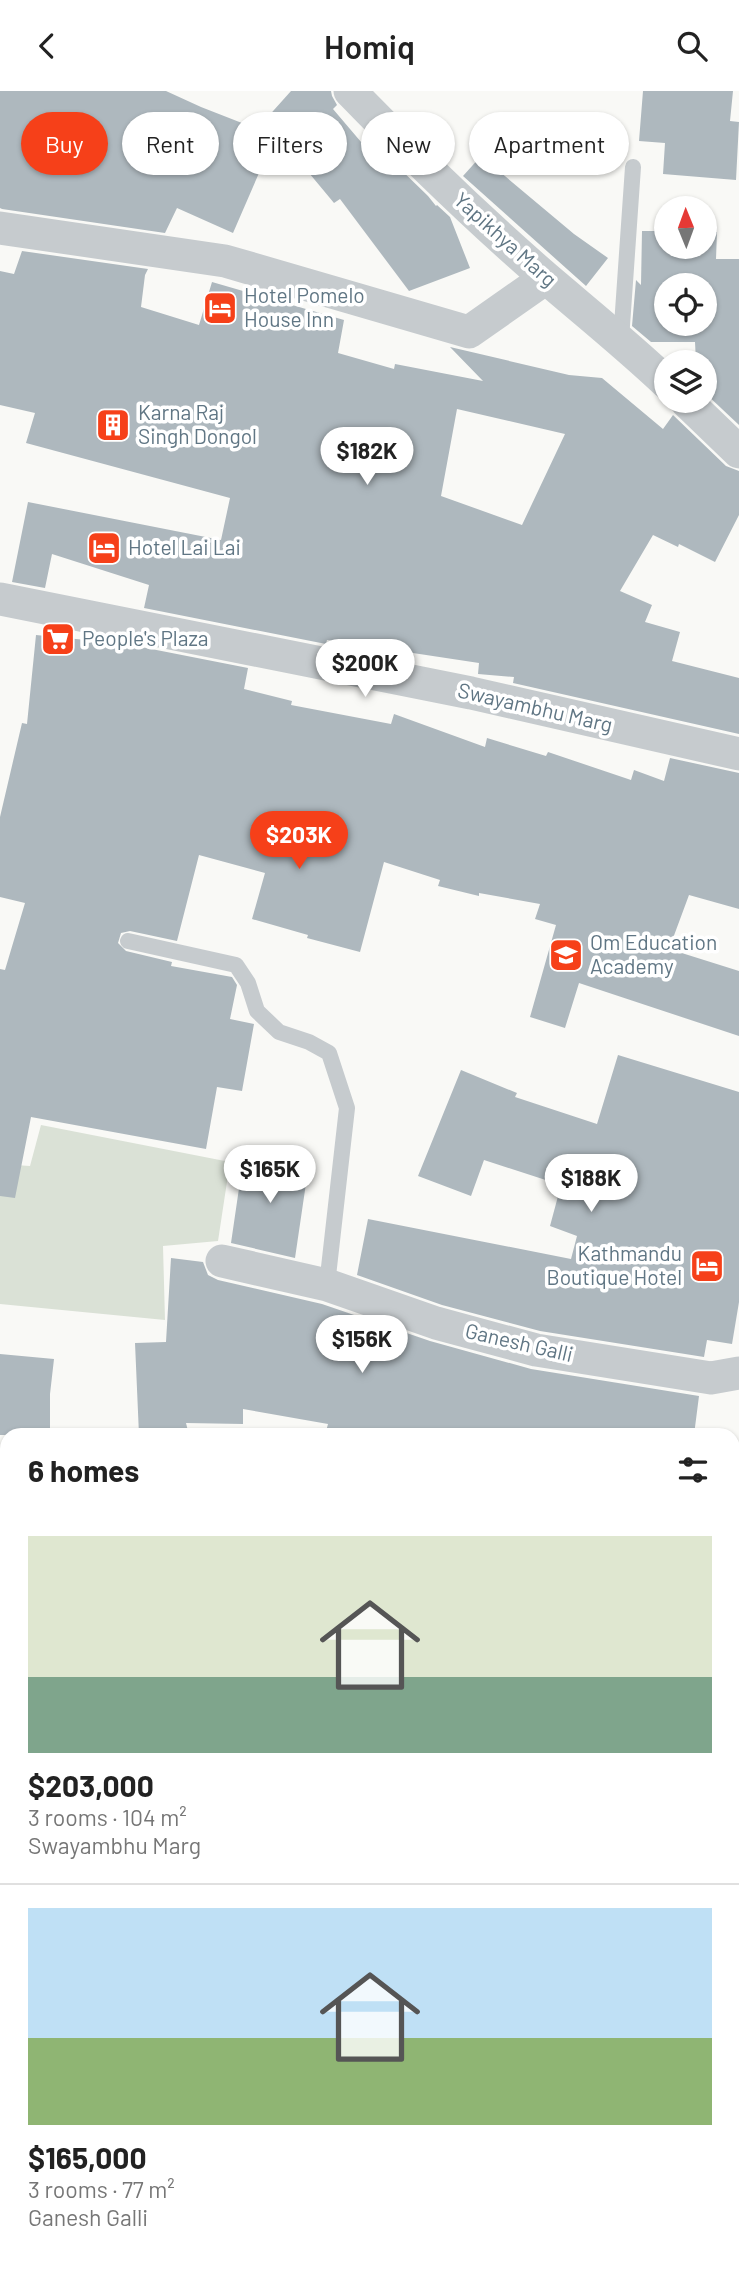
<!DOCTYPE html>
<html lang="en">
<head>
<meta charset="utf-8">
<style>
  :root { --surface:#fff; --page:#f6f6f6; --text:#222; --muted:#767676; --line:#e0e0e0; --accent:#f64019 }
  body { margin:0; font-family:Barlow,sans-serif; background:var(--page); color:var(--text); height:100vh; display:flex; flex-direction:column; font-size:26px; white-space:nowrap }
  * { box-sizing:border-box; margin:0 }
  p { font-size:23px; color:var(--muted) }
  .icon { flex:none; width:38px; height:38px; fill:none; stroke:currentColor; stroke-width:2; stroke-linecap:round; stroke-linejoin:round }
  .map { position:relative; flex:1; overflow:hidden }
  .sheet { position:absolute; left:0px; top:1337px; width:740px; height:842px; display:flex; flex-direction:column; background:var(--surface); border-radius:21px 21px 0 0; box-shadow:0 2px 5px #0004 }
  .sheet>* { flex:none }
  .top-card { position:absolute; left:21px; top:21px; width:698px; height:63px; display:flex; gap:14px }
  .needle { width:46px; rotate:359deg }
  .tools { position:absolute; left:654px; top:105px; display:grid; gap:14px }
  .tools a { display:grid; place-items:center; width:63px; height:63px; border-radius:50%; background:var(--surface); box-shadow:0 2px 5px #0004; font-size:35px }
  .price { position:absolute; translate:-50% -60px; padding:0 16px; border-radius:24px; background:#fff; color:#222; font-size:23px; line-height:46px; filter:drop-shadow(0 2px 4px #0008) }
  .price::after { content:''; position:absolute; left:50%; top:42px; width:21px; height:16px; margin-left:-10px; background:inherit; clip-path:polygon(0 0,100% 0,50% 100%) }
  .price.on { background:var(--accent); color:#fff }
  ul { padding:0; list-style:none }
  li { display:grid; align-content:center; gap:14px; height:371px; padding:0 28px }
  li+li { border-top:2px solid var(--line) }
  li span { display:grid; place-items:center; height:217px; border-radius:0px; color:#555 }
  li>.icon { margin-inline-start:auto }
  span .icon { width:126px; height:126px; fill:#fffc; stroke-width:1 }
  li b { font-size:30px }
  h2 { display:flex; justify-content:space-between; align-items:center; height:84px; padding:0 28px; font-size:30px }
  .tag { padding:0 24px; border-radius:32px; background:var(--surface); box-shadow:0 2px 5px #0004; font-size:24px; line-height:63px }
  .tag.on { background:var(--accent); color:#fff }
  header { display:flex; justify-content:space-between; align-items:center; height:91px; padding:0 28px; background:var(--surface); font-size:32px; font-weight:600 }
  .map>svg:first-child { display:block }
  .green { fill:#dae1d6 }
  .building { fill:#aeb8be; fill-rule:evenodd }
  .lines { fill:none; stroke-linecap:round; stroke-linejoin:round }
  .service { stroke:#c6cbce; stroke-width:16 }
  .minor { stroke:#c6cbce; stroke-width:33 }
  .tertiary { stroke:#c6cbce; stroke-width:38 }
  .labels { text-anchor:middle; stroke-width:7; stroke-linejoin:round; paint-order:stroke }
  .street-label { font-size:21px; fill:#607684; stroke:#fff }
  .poi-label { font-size:21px; fill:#607684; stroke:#fff; text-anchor:start }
</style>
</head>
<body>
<header><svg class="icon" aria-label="back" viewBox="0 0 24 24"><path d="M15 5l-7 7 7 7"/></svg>Homiq<svg class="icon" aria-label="search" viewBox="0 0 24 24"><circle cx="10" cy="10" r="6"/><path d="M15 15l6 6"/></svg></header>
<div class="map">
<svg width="739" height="2178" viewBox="0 0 739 2178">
  <rect width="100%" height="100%" fill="#f9f9f6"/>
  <path class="green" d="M 41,1034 L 230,1071 L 218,1150 L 163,1155 L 165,1229 L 0,1213 L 0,1073 L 30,1075 Z"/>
  <path class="building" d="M 0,0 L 166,0 L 201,16 L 275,45 L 233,142 L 177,117 L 165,142 L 2,118 L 0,117 Z
    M 291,0 L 331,0 L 332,5 L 337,14 L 333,18 L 384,78 L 393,71 L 428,105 L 436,115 L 437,114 L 450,126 L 470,177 L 409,200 L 340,108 L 334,112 L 265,29 Z
    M 643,0 L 733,0 L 730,30 L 739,31 L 736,89 L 663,83 L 665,52 L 639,50 Z
    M 481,65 L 574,143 L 608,167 L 586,195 L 463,85 Z
    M 642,140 L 667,140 L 667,156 L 705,156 L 705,141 L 717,141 L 716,168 L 739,168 L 739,334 L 705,302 L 705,271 L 696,271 L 695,251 L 651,251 L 632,235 L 636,189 L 641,194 ZM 667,194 L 705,194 L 705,233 L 667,233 Z
    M 22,160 L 148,178 L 145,184 L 141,216 L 199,234 L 212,191 L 344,229 L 338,262 L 394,278 L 395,273 L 483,290 L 450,256 L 569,284 L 602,287 L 663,338 L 673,324 L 726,375 L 739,380 L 739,424 L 715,471 L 679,453 L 678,456 L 653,444 L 620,500 L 652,514 L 645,531 L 680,541 L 672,570 L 739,587 L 739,643 L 513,592 L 514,586 L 478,583 L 479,572 L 327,549 L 326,553 L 144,517 L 149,494 L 52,463 L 45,497 L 12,491 L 28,411 L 221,449 L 230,407 L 26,352 L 35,322 L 0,314 L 0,180 L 14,183 ZM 457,318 L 565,343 L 522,434 L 441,405 Z
    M 36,544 L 126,553 L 248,577 L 244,598 L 292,610 L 291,614 L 391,633 L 394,623 L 485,656 L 487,647 L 546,665 L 548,661 L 631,689 L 634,679 L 664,690 L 670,667 L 739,682 L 739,818 L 689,804 L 669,858 L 739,880 L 739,945 L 579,892 L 565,937 L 530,926 L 556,834 L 535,828 L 540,813 L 479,802 L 479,805 L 438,795 L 440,789 L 384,771 L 360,861 L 307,847 L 308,844 L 252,828 L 265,782 L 199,764 L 177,850 L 130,840 L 121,842 L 118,852 L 126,860 L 172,871 L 171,875 L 232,886 L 237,894 L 230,928 L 254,933 L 242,1000 L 217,996 L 206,1058 L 31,1026 L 15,1107 L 0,1105 L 0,878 L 5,879 L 25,812 L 0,806 L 0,726 L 22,632 L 27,633 Z
    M 618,964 L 739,1001 L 739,1211 L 732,1253 L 707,1249 L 704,1266 L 540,1240 L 442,1214 L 357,1184 L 368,1128 L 571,1168 L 577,1145 L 550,1135 L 561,1094 L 484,1069 L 471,1105 L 418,1085 L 461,979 L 517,1002 L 515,1006 L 597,1033 Z
    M 244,1063 L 309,1072 L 295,1167 L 231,1152 Z
    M 171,1167 L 203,1171 L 208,1184 L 218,1189 L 322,1213 L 430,1250 L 531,1278 L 699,1305 L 694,1344 L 325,1344 L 328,1333 L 243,1318 L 243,1333 L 186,1332 L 189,1344 L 139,1344 L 135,1252 L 166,1251 Z
    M 0,1263 L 54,1268 L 50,1303 L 50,1344 L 0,1344 Z"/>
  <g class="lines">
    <path class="service" d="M 621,249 L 633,76
      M 128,850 L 236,874 L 248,892 L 257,920 L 279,941 L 309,951 L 329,962 L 347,1017 L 327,1194
      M 733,1813 L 739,1814"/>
    <path class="minor" d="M 350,0 C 413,65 478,128 546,187 C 587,222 628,255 667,292
      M 0,137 L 225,170 L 469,241 L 546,187
      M 686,310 L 739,361
      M 0,508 L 471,602 L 739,663
      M 222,1170 L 327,1194 L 436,1232 L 536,1259 L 711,1287 L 739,1282
      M 0,1461 L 7,1461
      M 733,1504 L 739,1506
      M 0,1743 L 7,1743
      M 462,2175 L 463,2172"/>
    <path class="tertiary" d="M 733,1874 L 739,1858
      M 629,2178 L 631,2172"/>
  </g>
  <defs>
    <g id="hotel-square" transform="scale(1.75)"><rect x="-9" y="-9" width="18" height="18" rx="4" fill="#f64019" stroke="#fff"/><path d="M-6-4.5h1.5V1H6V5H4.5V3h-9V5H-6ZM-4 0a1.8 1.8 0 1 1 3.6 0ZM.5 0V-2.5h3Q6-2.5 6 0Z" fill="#fff"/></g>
    <g id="building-square" transform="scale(1.75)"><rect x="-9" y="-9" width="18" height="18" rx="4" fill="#f64019" stroke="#fff"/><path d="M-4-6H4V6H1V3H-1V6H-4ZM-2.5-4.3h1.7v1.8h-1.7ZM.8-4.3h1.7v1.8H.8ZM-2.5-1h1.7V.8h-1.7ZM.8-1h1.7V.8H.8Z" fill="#fff"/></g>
    <g id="supermarket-square" transform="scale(1.75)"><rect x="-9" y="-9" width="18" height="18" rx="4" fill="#f64019" stroke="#fff"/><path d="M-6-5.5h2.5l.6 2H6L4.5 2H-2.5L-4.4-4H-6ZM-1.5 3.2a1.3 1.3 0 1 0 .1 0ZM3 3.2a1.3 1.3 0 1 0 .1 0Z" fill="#fff"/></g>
    <g id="school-square" transform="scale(1.75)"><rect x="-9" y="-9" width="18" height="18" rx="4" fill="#f64019" stroke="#fff"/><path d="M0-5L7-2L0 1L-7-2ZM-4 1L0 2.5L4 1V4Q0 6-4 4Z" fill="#fff"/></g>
  </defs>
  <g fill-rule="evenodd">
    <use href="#hotel-square" x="220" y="217"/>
    <use href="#building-square" x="113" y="334"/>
    <use href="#hotel-square" x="104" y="457"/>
    <use href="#supermarket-square" x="58" y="548"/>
    <use href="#school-square" x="566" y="864"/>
    <use href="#hotel-square" x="707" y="1175"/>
  </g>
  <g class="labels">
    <g class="street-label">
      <text transform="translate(505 149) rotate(42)" y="7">Yapikhya Marg</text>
      <text transform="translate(535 617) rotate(13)" y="7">Swayambhu Marg</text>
      <text transform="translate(519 1252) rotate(13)" y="7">Ganesh Galli</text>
    </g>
    <g class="poi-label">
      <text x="244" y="212">Hotel Pomelo<tspan x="244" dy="24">House Inn</tspan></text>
      <text x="138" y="329">Karna Raj<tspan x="138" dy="24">Singh Dongol</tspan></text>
      <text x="128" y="464">Hotel Lai Lai</text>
      <text x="82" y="555">People's Plaza</text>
      <text x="590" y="859">Om Education<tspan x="590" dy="24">Academy</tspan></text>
      <text x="682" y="1170" text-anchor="end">Kathmandu<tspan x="682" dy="24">Boutique Hotel</tspan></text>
    </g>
  </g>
</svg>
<div class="tools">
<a><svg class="needle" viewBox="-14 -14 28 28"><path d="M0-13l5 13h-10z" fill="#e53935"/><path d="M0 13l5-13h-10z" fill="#767676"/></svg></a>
<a><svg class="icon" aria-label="locate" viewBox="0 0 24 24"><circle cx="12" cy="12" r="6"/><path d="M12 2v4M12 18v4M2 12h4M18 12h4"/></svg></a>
<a><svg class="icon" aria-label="layers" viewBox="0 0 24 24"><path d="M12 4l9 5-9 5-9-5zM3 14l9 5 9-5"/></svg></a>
</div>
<b class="price" style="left:367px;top:396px">$182K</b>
<b class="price" style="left:365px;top:608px">$200K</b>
<b class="price on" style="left:299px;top:780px">$203K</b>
<b class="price" style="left:270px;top:1114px">$165K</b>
<b class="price" style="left:591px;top:1123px">$188K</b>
<b class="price" style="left:362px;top:1284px">$156K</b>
<div class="top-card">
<a class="tag on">Buy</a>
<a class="tag">Rent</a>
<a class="tag">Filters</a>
<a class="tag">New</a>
<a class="tag">Apartment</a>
</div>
<section class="sheet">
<h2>6 homes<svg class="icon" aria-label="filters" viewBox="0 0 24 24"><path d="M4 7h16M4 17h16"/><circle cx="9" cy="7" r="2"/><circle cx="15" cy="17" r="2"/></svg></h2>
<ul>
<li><span style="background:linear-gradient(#dfe7d0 65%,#7fa58c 0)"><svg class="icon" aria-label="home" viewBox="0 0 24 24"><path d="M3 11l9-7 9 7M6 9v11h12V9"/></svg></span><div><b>$203,000</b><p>3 rooms · 104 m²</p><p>Swayambhu Marg</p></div></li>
<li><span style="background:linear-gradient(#bfe0f5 60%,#8fb573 0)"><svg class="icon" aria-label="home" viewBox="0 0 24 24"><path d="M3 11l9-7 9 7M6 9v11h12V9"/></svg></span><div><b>$165,000</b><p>3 rooms · 77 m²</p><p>Ganesh Galli</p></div></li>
</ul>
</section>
</div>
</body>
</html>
